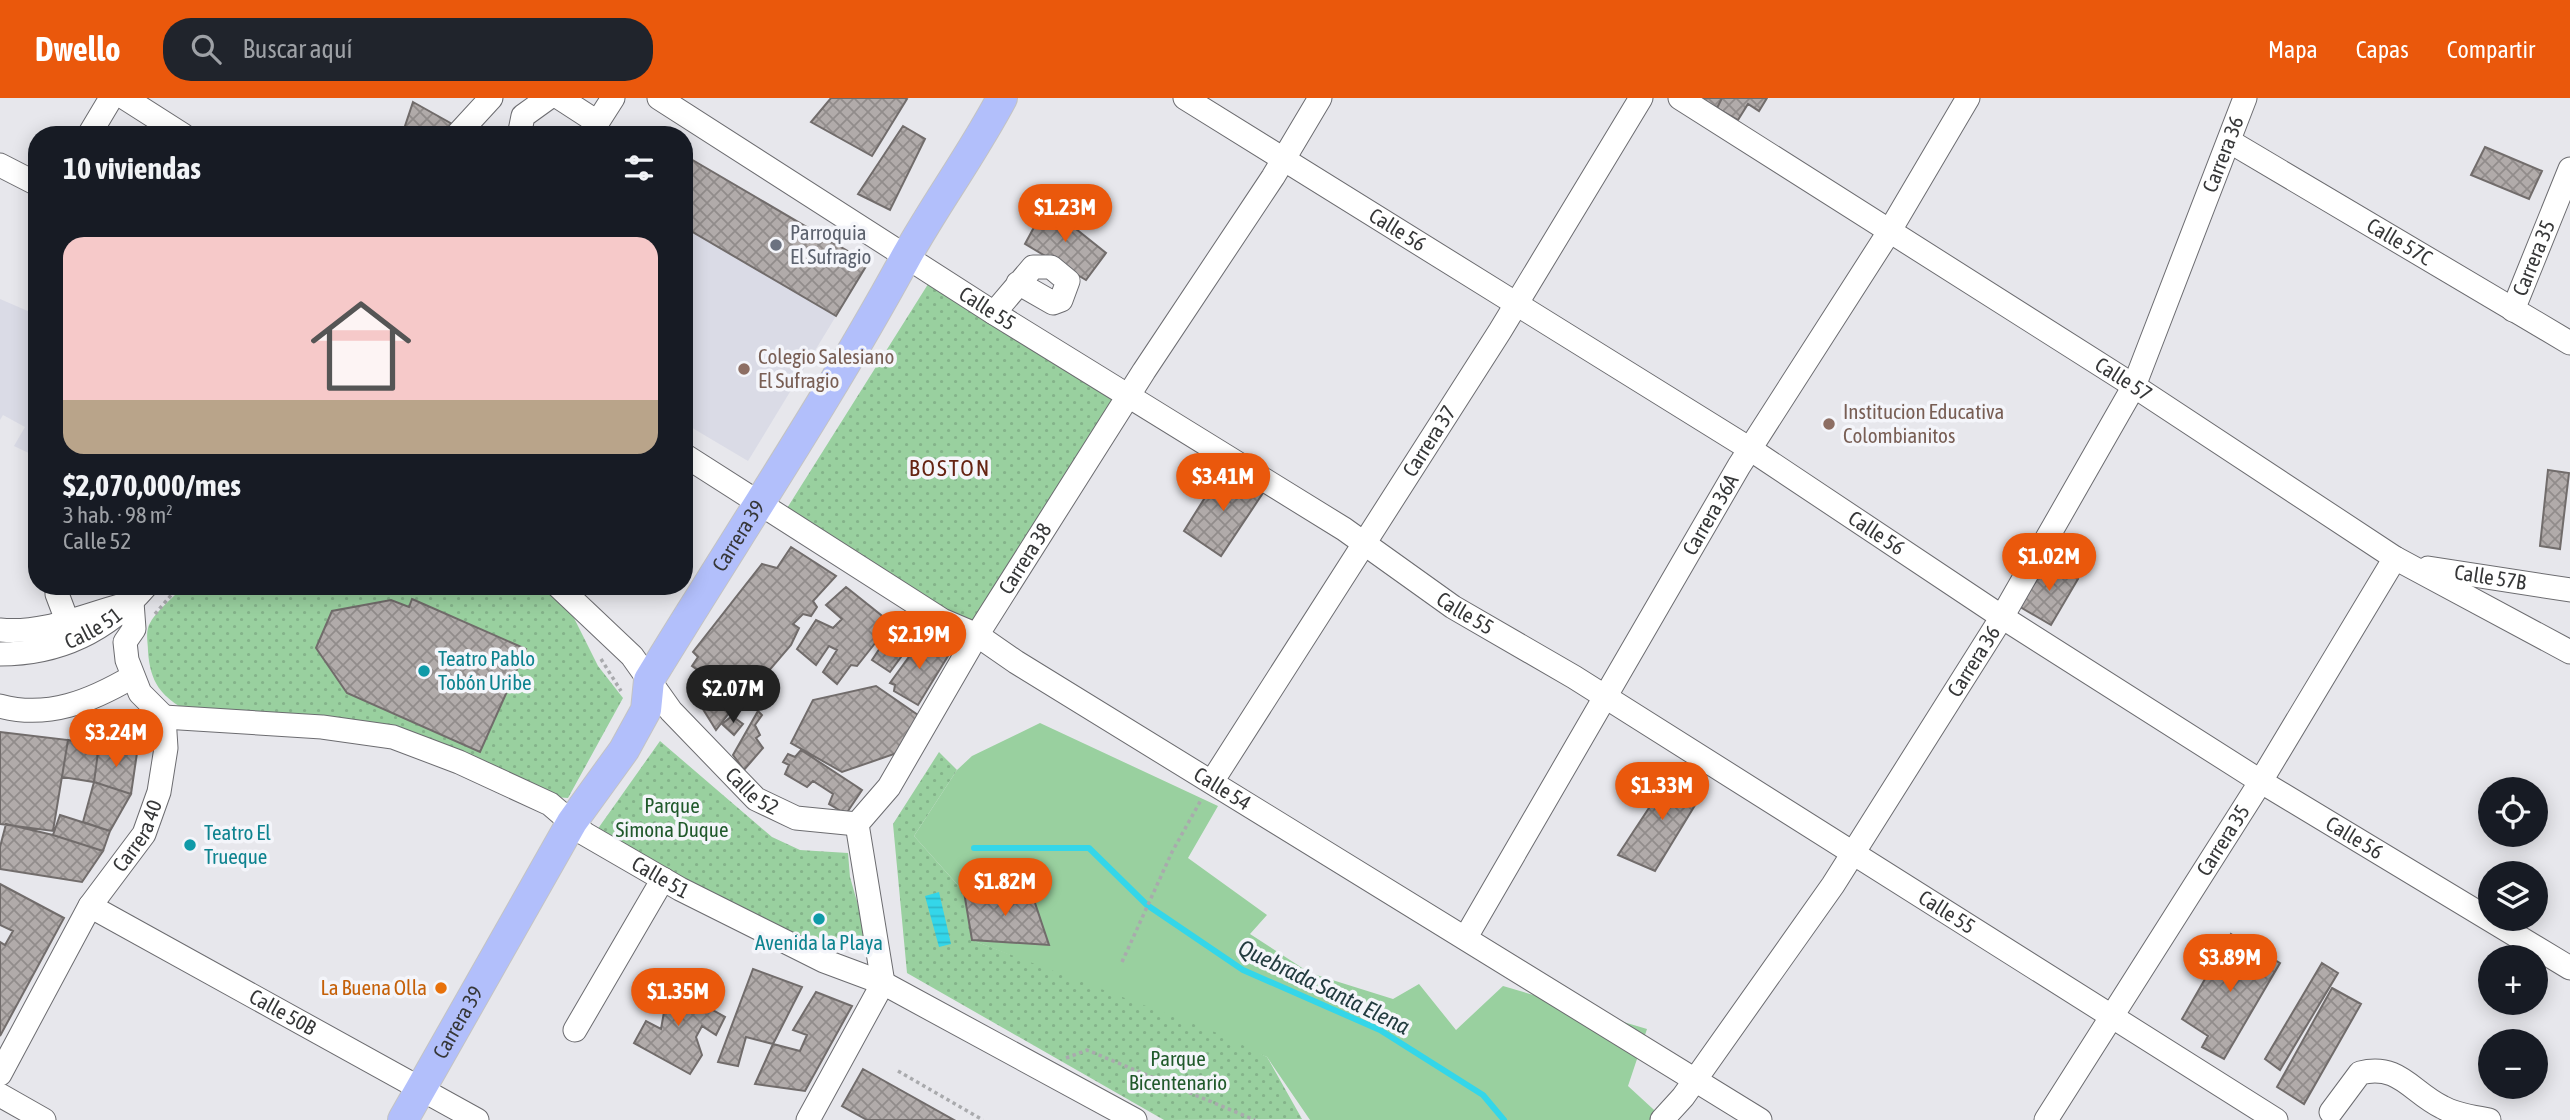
<!DOCTYPE html>
<html lang="es">
<head>
<meta charset="utf-8">
<style>
  :root { --surface:#171b24; --page:#20242c; --text:#f1f3f6; --muted:#9ea1a6; --accent:#ea580c }
  body { margin:0; font-family:"Asap Condensed",sans-serif; background:var(--page); color:var(--text); height:100vh; display:flex; flex-direction:column; font-size:26px; white-space:nowrap }
  * { box-sizing:border-box; margin:0 }
  p { font-size:23px; color:var(--muted) }
  .icon { flex:none; width:38px; height:38px; fill:none; stroke:currentColor; stroke-width:2; stroke-linecap:round; stroke-linejoin:round }
  .map { position:relative; flex:1; overflow:hidden }
  .details { position:absolute; left:28px; top:28px; width:665px; height:469px; display:flex; flex-direction:column; background:var(--surface); border-radius:28px; box-shadow:0 4px 18px #0003 }
  .details>* { flex:none }
  .fabs { position:absolute; left:2478px; top:679px; display:grid; gap:14px }
  .fabs a { display:grid; place-items:center; width:70px; height:70px; border-radius:50%; background:var(--surface); box-shadow:0 4px 18px #0003; font-size:35px }
  .price { position:absolute; translate:-50% -60px; padding:0 16px; border-radius:24px; background:var(--accent); color:#fff; font-size:23px; line-height:46px; filter:drop-shadow(0 2px 4px #0008) }
  .price::after { content:''; position:absolute; left:50%; top:42px; width:21px; height:16px; margin-left:-10px; background:inherit; clip-path:polygon(0 0,100% 0,50% 100%) }
  .price.on { background:#222; color:#fff }
  ul { padding:0; list-style:none }
  li { display:grid; align-content:center; gap:14px; height:371px; padding:0 35px }
  li span { display:grid; place-items:center; height:217px; border-radius:21px; color:#555 }
  li>.icon { margin-inline-start:auto }
  span .icon { width:126px; height:126px; fill:#fffc; stroke-width:1 }
  li b { font-size:30px }
  h2 { display:flex; justify-content:space-between; align-items:center; height:84px; padding:0 35px; font-size:30px }
  header { display:flex; align-items:center; gap:42px; box-sizing:border-box; height:98px; padding:0 35px; background:var(--accent); color:#fff }
  header strong { font-size:33px }
  nav { display:flex; gap:38px; margin-inline-start:auto; font-size:24px }
  .search { width:490px; height:63px; background:var(--page); display:flex; align-items:center; gap:18px; box-sizing:border-box; padding:0 24px; border-radius:28px; color:var(--muted); font-size:26px }
  .map>svg:first-child { display:block }
  .built { fill:#dadbe6 }
  .grass { fill:#99d09f }
  .park { fill:url(#park-dots) }
  .water { fill:url(#water-rules) }
  .lines { fill:none; stroke-linecap:round; stroke-linejoin:round }
  .stream { stroke:#34d6e9; stroke-width:6 }
  .building { fill:url(#building-cross-hatch); stroke:#716c6b; stroke-width:2 }
  .minor-casing { stroke:#6c6c70; stroke-width:25 }
  .major-casing { stroke:#c3c3c3; stroke-width:32 }
  .path { stroke:#a9aaad; stroke-width:3.5; stroke-dasharray:3.5 3.5; stroke-linecap:butt }
  .minor { stroke:#fff; stroke-width:23 }
  .major { stroke:#b2bffb; stroke-width:30 }
  .worship-dot { fill:#6b7280; stroke:#f4f5fa; stroke-width:2.5 }
  .education-dot { fill:#8d6e63; stroke:#f4f5fa; stroke-width:2.5 }
  .culture-dot { fill:#0f9aa8; stroke:#f4f5fa; stroke-width:2.5 }
  .food-dot { fill:#e8710a; stroke:#f4f5fa; stroke-width:2.5 }
  .labels { text-anchor:middle; stroke-width:7; stroke-linejoin:round; paint-order:stroke }
  .street-label { font-size:21px; fill:#363738; stroke:#f4f5fa }
  .worship-label { font-size:21px; fill:#5b616d; stroke:#f4f5fa; text-anchor:start }
  .education-label { font-size:21px; fill:#785e54; stroke:#f4f5fa; text-anchor:start }
  .culture-label { font-size:21px; fill:#0d838f; stroke:#f4f5fa; text-anchor:start }
  .park-label { font-size:21px; fill:#20592b; stroke:#f4f5fa }
  .food-label { font-size:21px; fill:#c56008; stroke:#f4f5fa; text-anchor:end }
  .neighbourhood-label { font-size:23px; letter-spacing:2px; fill:#652312; stroke:#f4f5fa }
  .water-label { font-size:23px; font-style:italic; fill:#233c40; stroke:#f4f5fa }
</style>
</head>
<body>
<header>
<strong>Dwello</strong>
<div class="search"><svg class="icon" aria-label="search" viewBox="0 0 24 24"><circle cx="10" cy="10" r="6"/><path d="M15 15l6 6"/></svg>Buscar aquí</div>
<nav><a>Mapa</a><a>Capas</a><a>Compartir</a></nav>
</header>
<div class="map">
<svg width="2570" height="1022" viewBox="0 0 2570 1022">
  <defs>
    <pattern id="park-dots" width="8" height="8" patternUnits="userSpaceOnUse" patternTransform="scale(1.75)"><rect width="8" height="8" fill="#99d09f"/><path d="M2 2h.1M6 6h.1" fill="none" stroke="#84b38a" stroke-width="1.8" stroke-linecap="round"/></pattern>
    <pattern id="water-rules" width="6" height="5" patternUnits="userSpaceOnUse" patternTransform="scale(1.75)"><rect width="6" height="5" fill="#34d6e9"/><path d="M0 2.5h6" fill="none" stroke="#2fb8c9"/></pattern>
    <pattern id="building-cross-hatch" width="8" height="8" patternUnits="userSpaceOnUse" patternTransform="scale(1.75)"><rect width="8" height="8" fill="#b1abaa"/><path d="M0 0l8 8M0 8l8-8" fill="none" stroke="#918c8b"/></pattern>
  </defs>
  <rect width="100%" height="100%" fill="#e7e7ec"/>
  <path class="built" d="M 684,129 L 836,218 L 748,363 L 684,325 Z
    M 0,201 L 37,217 L 37,359 L 14,348 L 25,329 L 3,317 L 0,322 Z"/>
  <path class="grass" d="M 1040,625 L 1218,708 L 1188,760 L 1267,817 L 1250,836 L 1310,875 L 1393,901 L 1419,886 L 1456,932 L 1503,888 L 1647,931 L 1628,988 L 1665,1022 L 1310,1022 L 1267,959 L 972,842 L 1049,847 L 1032,796 L 964,794 L 914,738 L 957,672 L 972,658 Z"/>
  <path class="park" d="M 930,183 L 1121,303 L 975,534 L 784,415 Z
    M 184,488 L 542,488 L 571,514 L 598,568 L 623,600 L 568,700 L 555,699 L 479,662 L 188,613 C 161,599 150,584 148,553 C 148,546 146,537 148,530 C 152,516 174,499 184,488 Z
    M 660,643 L 772,739 L 800,752 L 848,755 L 850,779 L 871,853 L 785,834 L 643,763 L 597,732 Z
    M 939,654 L 957,672 L 914,738 L 964,794 L 972,842 L 1220,936 L 1267,959 L 1302,1021 L 1164,1022 L 907,875 L 893,726 Z"/>
  <path class="water" d="M 939,794 L 951,846 L 939,849 L 925,798 Z"/>
  <g class="lines">
    <path class="stream" d="M 974,750 L 1089,750 L 1147,807 L 1243,872 L 1380,932 L 1483,997 L 1504,1022"/>
  </g>
  <path class="building" d="M 831,0 L 905,0 L 907,1 L 872,58 L 811,24 Z
    M 1699,0 L 1722,0 L 1717,10 Z
    M 1722,0 L 1767,0 L 1759,13 L 1748,6 L 1738,22 L 1717,10 Z
    M 413,4 L 454,27 L 446,37 L 402,37 Z
    M 903,28 L 925,41 L 890,112 L 858,96 Z
    M 2485,49 L 2542,73 L 2529,101 L 2471,77 Z
    M 684,57 L 868,165 L 836,218 L 684,129 Z
    M 1046,107 L 1106,155 L 1086,182 L 1025,146 Z
    M 2548,372 L 2569,375 L 2560,451 L 2540,448 Z
    M 1221,374 L 1263,395 L 1221,458 L 1184,433 Z
    M 791,449 L 836,478 L 813,503 L 817,509 L 811,518 L 803,516 L 793,526 L 799,530 L 791,547 L 742,604 L 746,606 L 737,613 L 725,605 L 721,608 L 729,615 L 716,632 L 701,608 L 722,594 L 702,585 L 707,579 L 692,568 L 698,559 L 693,554 L 762,466 L 777,470 Z
    M 2047,464 L 2078,481 L 2051,527 L 2020,509 Z
    M 846,489 L 891,525 L 857,568 L 851,567 L 837,586 L 823,574 L 837,552 L 829,548 L 816,567 L 797,551 L 816,522 L 833,530 L 842,521 L 826,507 Z
    M 412,501 L 526,551 L 480,654 L 347,595 L 316,550 L 332,513 L 391,502 L 409,509 Z
    M 898,523 L 918,536 L 890,574 L 872,562 Z
    M 924,538 L 948,558 L 918,607 L 894,593 L 895,587 L 890,585 Z
    M 876,588 L 918,617 L 897,655 L 842,674 L 791,645 L 813,602 Z
    M 758,613 L 762,617 L 755,627 L 760,637 L 756,640 L 763,650 L 744,672 L 733,657 Z
    M 732,618 L 743,626 L 734,637 L 722,626 Z
    M 0,634 L 68,642 L 53,733 L 0,726 Z
    M 68,642 L 99,647 L 94,684 L 62,679 Z
    M 99,647 L 137,655 L 131,696 L 94,684 Z
    M 801,652 L 862,692 L 846,716 L 829,706 L 833,696 L 813,683 L 807,689 L 785,676 L 789,667 L 783,664 L 788,656 L 795,659 Z
    M 1674,672 L 1703,694 L 1655,773 L 1618,757 Z
    M 94,684 L 131,696 L 110,733 L 83,724 Z
    M 60,717 L 110,733 L 103,753 L 53,737 Z
    M 6,726 L 53,737 L 103,753 L 82,784 L 0,771 L 0,749 Z
    M 0,786 L 64,820 L 0,938 L 0,844 L 5,847 L 13,833 L 0,827 Z
    M 964,794 L 1032,796 L 1049,847 L 972,842 Z
    M 2231,836 L 2280,865 L 2224,961 L 2202,949 L 2208,938 L 2182,921 Z
    M 2322,865 L 2338,875 L 2280,972 L 2265,961 Z
    M 753,871 L 802,889 L 773,946 L 746,939 L 738,968 L 718,964 Z
    M 659,882 L 725,919 L 716,937 L 702,928 L 696,939 L 702,957 L 690,976 L 634,945 L 646,923 L 661,931 L 664,914 L 652,905 Z
    M 2332,890 L 2361,906 L 2304,1006 L 2277,989 Z
    M 816,894 L 852,908 L 805,993 L 755,986 L 773,946 L 800,953 L 807,937 L 793,932 Z
    M 863,971 L 954,1022 L 867,1022 L 842,1008 Z"/>
  <g class="lines">
    <g class="minor-casing">
      <g id="minor">
        <path d="M 125,0 L 183,37"/>
        <path d="M 560,0 L 597,24"/>
        <path id="s1" d="M 659,0 L 994,215 L 1344,431 L 1453,509 L 1574,579 L 2276,1022"/>
        <path id="s2" d="M 1185,0 L 1750,351 L 2002,519 L 2260,683 L 2570,870"/>
        <path id="s3" d="M 1680,0 L 2134,288 L 2395,460 L 2570,554"/>
        <path d="M 590,36 L 613,0"/>
        <path d="M 89,37 L 111,0"/>
        <path d="M 457,37 L 491,0"/>
        <path d="M 524,37 L 520,33 L 523,18 L 548,0"/>
        <path id="s4" d="M 2229,43 L 2570,245"/>
        <path d="M 0,67 L 37,86"/>
        <path id="s5" d="M 2513,212 L 2570,71"/>
        <path d="M 994,215 L 1033,169 L 1051,169 L 1068,183 L 1061,202 L 1053,205 L 1018,185"/>
        <path id="s6" d="M 684,357 L 942,522 L 977,537 L 1016,564 L 1760,1022"/>
        <path id="s7" d="M 2428,470 L 2570,492"/>
        <path d="M 57,488 L 57,496 L 68,525"/>
        <path id="s8" d="M 558,488 L 632,558 L 671,613 L 756,701 L 796,720 L 857,726"/>
        <path d="M 0,532 C 42,536 80,519 119,508"/>
        <path id="s9" d="M 0,556 C 59,556 108,532 146,488"/>
        <path d="M 0,608 C 48,621 91,603 132,579"/>
        <path id="s10" d="M 164,619 L 322,629 L 393,639 L 459,664 L 550,706 L 585,736 L 680,791 L 824,863 L 883,885 L 1135,1022"/>
        <path id="s11" d="M 1213,682 L 1500,233 L 1641,0"/>
        <path id="s12" d="M 90,808 L 477,1022"/>
        <path id="s13" d="M 1466,839 L 1739,368 L 1889,134 L 1968,0"/>
        <path d="M 575,932 L 663,781"/>
        <path id="s14" d="M 0,976 L 90,808 L 144,736 L 159,694 L 166,650 L 164,619 L 140,595 L 127,562 L 125,544 L 134,531 L 132,504"/>
        <path d="M 0,997 L 44,1022"/>
        <path d="M 2331,1014 L 2360,975 C 2399,965 2411,994 2442,1009 C 2456,1017 2474,1019 2489,1022"/>
        <path id="s15" d="M 808,1022 L 883,885 L 857,726 L 889,689 L 977,537 L 1144,273 L 1273,79 L 1320,0"/>
        <path id="s16" d="M 1662,1022 L 1683,999 L 1833,787 L 2002,519 L 2134,288 L 2245,0"/>
        <path id="s17" d="M 2046,1022 L 2256,691 L 2395,460"/>
      </g>
    </g>
    <g class="major-casing">
      <g id="major">
        <path id="s18" d="M 403,1022 L 572,724 L 624,652 L 646,612 L 649,582 C 735,441 827,304 906,159 C 936,105 973,55 1002,0"/>
      </g>
    </g>
    <path class="path" d="M 155,516 L 179,488
      M 601,561 L 621,593
      M 1122,864 L 1172,754 L 1201,702
      M 1066,960 L 1087,952 L 1255,1022
      M 898,973 L 983,1022"/>
    <use href="#minor" class="minor"/>
    <use href="#major" class="major"/>
  </g>
  <circle class="worship-dot" cx="776" cy="147" r="7"/>
  <g class="education-dot">
    <circle cx="744" cy="271" r="7"/>
    <circle cx="1829" cy="326" r="7"/>
  </g>
  <g class="culture-dot">
    <circle cx="424" cy="573" r="7"/>
    <circle cx="190" cy="747" r="7"/>
    <circle cx="819" cy="821" r="7"/>
  </g>
  <circle class="food-dot" cx="441" cy="890" r="7"/>
  <g class="labels">
    <g class="street-label">
      <text dy="7" stroke="none"><textPath href="#s16" startOffset="1122">Carrera 36</textPath></text>
      <text dy="7" stroke="none"><textPath href="#s2" startOffset="250">Calle 56</textPath></text>
      <text dy="7" stroke="none"><textPath href="#s4" startOffset="198">Calle 57C</textPath></text>
      <text dy="7" stroke="none"><textPath href="#s5" startOffset="56">Carrera 35</textPath></text>
      <text dy="7" stroke="none"><textPath href="#s1" startOffset="390">Calle 55</textPath></text>
      <text dy="7" stroke="none"><textPath href="#s3" startOffset="525">Calle 57</textPath></text>
      <text dy="7" stroke="none"><textPath href="#s11" startOffset="402">Carrera 37</textPath></text>
      <text dy="7" stroke="none"><textPath href="#s13" startOffset="488">Carrera 36A</textPath></text>
      <text dy="7" stroke="none"><textPath href="#s2" startOffset="817">Calle 56</textPath></text>
      <text dy="7" stroke="none"><textPath href="#s18" startOffset="677">Carrera 39</textPath></text>
      <text dy="7" stroke="none"><textPath href="#s15" startOffset="632">Carrera 38</textPath></text>
      <text dy="7" stroke="none"><textPath href="#s7" startOffset="63">Calle 57B</textPath></text>
      <text dy="7" stroke="none"><textPath href="#s1" startOffset="957">Calle 55</textPath></text>
      <text dy="7" stroke="none"><textPath href="#s9" startOffset="98">Calle 51</textPath></text>
      <text dy="7" stroke="none"><textPath href="#s16" startOffset="555">Carrera 36</textPath></text>
      <text dy="7" stroke="none"><textPath href="#s6" startOffset="634">Calle 54</textPath></text>
      <text dy="7" stroke="none"><textPath href="#s8" startOffset="284">Calle 52</textPath></text>
      <text dy="7" stroke="none"><textPath href="#s14" startOffset="276">Carrera 40</textPath></text>
      <text dy="7" stroke="none"><textPath href="#s2" startOffset="1384">Calle 56</textPath></text>
      <text dy="7" stroke="none"><textPath href="#s17" startOffset="331">Carrera 35</textPath></text>
      <text dy="7" stroke="none"><textPath href="#s10" startOffset="534">Calle 51</textPath></text>
      <text dy="7" stroke="none"><textPath href="#s1" startOffset="1524">Calle 55</textPath></text>
      <text dy="7" stroke="none"><textPath href="#s12" startOffset="220">Calle 50B</textPath></text>
      <text dy="7" stroke="none"><textPath href="#s18" startOffset="112">Carrera 39</textPath></text>
    </g>
    <g class="worship-label">
      <text x="790" y="142">Parroquia<tspan x="790" dy="24">El Sufragio</tspan></text>
    </g>
    <g class="education-label">
      <text x="758" y="266">Colegio Salesiano<tspan x="758" dy="24">El Sufragio</tspan></text>
      <text x="1843" y="321">Institucion Educativa<tspan x="1843" dy="24">Colombianitos</tspan></text>
    </g>
    <g class="culture-label">
      <text x="438" y="568">Teatro Pablo<tspan x="438" dy="24">Tobón Uribe</tspan></text>
      <text x="204" y="742">Teatro El<tspan x="204" dy="24">Trueque</tspan></text>
      <text x="819" y="852" text-anchor="middle">Avenida la Playa</text>
    </g>
    <g class="park-label">
      <text x="672" y="715">Parque<tspan x="672" dy="24">Simona Duque</tspan></text>
      <text x="1178" y="968">Parque<tspan x="1178" dy="24">Bicentenario</tspan></text>
    </g>
    <g class="food-label">
      <text x="427" y="897">La Buena Olla</text>
    </g>
    <g class="neighbourhood-label">
      <text x="950" y="378">BOSTON</text>
    </g>
    <g class="water-label">
      <text transform="translate(1324 889) rotate(26)" y="8">Quebrada Santa Elena</text>
    </g>
  </g>
</svg>
<div class="fabs">
<a><svg class="icon" aria-label="locate" viewBox="0 0 24 24"><circle cx="12" cy="12" r="6"/><path d="M12 2v4M12 18v4M2 12h4M18 12h4"/></svg></a>
<a><svg class="icon" aria-label="layers" viewBox="0 0 24 24"><path d="M12 4l9 5-9 5-9-5zM3 14l9 5 9-5"/></svg></a>
<a>+</a>
<a>−</a>
</div>
<b class="price" style="left:1065px;top:146px">$1.23M</b>
<b class="price" style="left:1223px;top:415px">$3.41M</b>
<b class="price" style="left:2049px;top:495px">$1.02M</b>
<b class="price" style="left:919px;top:573px">$2.19M</b>
<b class="price on" style="left:733px;top:627px">$2.07M</b>
<b class="price" style="left:116px;top:671px">$3.24M</b>
<b class="price" style="left:1662px;top:724px">$1.33M</b>
<b class="price" style="left:1005px;top:820px">$1.82M</b>
<b class="price" style="left:2230px;top:896px">$3.89M</b>
<b class="price" style="left:678px;top:930px">$1.35M</b>
<section class="details">
<h2>10 viviendas<svg class="icon" aria-label="filters" viewBox="0 0 24 24"><path d="M4 7h16M4 17h16"/><circle cx="9" cy="7" r="2"/><circle cx="15" cy="17" r="2"/></svg></h2>
<ul>
<li><span style="background:linear-gradient(#f6c9c9 75%,#b9a48a 0)"><svg class="icon" aria-label="home" viewBox="0 0 24 24"><path d="M3 11l9-7 9 7M6 9v11h12V9"/></svg></span><div><b>$2,070,000/mes</b><p>3 hab. · 98 m²</p><p>Calle 52</p></div></li>
</ul>
</section>
</div>
</body>
</html>
